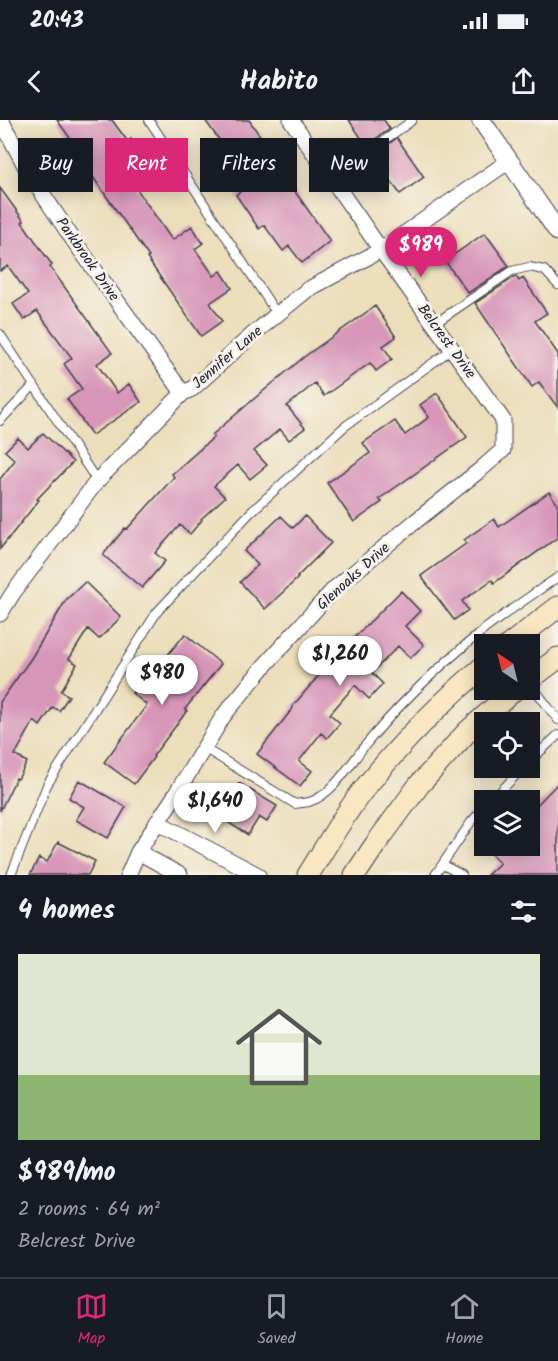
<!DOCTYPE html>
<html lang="en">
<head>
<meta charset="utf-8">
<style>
  :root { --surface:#171b24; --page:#20242c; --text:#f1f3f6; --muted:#9ea1a6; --line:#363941; --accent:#db2777 }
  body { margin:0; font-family:Kalam,sans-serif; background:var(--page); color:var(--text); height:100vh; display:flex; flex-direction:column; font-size:22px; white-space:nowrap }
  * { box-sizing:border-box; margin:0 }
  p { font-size:20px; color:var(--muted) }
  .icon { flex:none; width:33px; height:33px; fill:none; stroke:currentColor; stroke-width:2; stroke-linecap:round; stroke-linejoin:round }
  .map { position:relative; height:755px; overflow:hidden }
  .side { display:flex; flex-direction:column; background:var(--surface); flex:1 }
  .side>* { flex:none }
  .top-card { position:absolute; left:18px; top:18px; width:522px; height:54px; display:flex; gap:12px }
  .needle { width:39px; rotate:325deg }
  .controls { position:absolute; left:474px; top:514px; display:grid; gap:12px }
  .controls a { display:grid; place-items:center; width:66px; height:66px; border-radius:0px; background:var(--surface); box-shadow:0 3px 15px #0003; font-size:30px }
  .price { position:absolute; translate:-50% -51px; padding:0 14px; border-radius:21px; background:#fff; color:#222; font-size:20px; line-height:39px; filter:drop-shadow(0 2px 3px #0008) }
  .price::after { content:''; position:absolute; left:50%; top:36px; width:18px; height:14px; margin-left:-9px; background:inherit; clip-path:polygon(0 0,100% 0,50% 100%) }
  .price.active { background:var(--accent); color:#fff }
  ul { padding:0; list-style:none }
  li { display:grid; align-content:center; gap:12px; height:318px; padding:0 18px }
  li span { display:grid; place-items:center; height:186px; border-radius:0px; color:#555 }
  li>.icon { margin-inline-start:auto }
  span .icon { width:108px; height:108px; fill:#fffc; stroke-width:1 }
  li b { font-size:26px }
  h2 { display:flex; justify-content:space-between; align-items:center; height:72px; padding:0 18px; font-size:26px }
  .pill { padding:0 21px; border-radius:0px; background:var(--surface); box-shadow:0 3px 15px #0003; font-size:21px; line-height:54px }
  .pill.active { background:var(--accent); color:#fff }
  .status { display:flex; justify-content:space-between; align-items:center; height:42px; padding:0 30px; background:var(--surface); direction:ltr }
  .status svg { height:16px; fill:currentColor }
  header { display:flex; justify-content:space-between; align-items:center; height:78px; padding:0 18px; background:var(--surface); font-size:27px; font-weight:700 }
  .tab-bar { display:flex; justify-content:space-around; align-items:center; height:84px; border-top:2px solid var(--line); background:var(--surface); font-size:16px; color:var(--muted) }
  .tab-bar a { display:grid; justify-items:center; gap:3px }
  .tab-bar .active { color:var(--accent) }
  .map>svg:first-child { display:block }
  .building { fill:#d795b8 }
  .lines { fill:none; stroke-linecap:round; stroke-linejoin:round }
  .service-casing { stroke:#403e4e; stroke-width:10 }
  .minor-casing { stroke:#403e4e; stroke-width:17 }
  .tertiary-casing { stroke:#403e4e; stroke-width:20 }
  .secondary-casing { stroke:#403e4e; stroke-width:23 }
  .service { stroke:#fff; stroke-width:8 }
  .minor { stroke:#fff; stroke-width:15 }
  .tertiary { stroke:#fff; stroke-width:18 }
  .secondary { stroke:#f9e7c3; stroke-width:21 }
  .labels { text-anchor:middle; stroke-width:6; stroke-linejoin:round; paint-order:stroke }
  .street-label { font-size:15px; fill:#22223b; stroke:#f7f3e8 }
</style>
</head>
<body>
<div class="status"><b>20:43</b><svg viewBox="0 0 49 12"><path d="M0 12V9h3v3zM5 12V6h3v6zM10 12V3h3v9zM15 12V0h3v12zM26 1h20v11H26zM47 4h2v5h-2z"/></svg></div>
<header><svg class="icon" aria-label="back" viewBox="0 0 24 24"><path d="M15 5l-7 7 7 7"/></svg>Habito<svg class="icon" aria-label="share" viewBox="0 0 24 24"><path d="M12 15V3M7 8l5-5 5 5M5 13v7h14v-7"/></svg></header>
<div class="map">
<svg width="558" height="755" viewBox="0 0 558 755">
  <rect width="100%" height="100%" fill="#f7f3e8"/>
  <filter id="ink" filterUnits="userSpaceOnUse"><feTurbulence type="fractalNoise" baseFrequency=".0167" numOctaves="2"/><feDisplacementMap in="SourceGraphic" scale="12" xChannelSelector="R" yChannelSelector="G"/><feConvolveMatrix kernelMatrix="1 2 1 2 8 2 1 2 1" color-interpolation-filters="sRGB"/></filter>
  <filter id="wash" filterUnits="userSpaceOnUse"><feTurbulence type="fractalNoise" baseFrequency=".008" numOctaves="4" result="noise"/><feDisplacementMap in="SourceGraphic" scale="24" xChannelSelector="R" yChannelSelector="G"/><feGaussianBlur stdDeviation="1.35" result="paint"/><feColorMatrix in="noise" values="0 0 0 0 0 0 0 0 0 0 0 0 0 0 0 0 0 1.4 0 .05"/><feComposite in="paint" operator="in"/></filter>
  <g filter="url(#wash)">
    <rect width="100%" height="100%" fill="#ecdebb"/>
    <g id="blocks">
      <path class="building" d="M 57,0 L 112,0 L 128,22 L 131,19 L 142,34 L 126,45 L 141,65 L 136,68 L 172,120 L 192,106 L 203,123 L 195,129 L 214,156 L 221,151 L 232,168 L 210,183 L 222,201 L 201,216 L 147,138 L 149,137 L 88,50 L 91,47 Z
        M 205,0 L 249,0 L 272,33 L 269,35 L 330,121 L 302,143 L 289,126 L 283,131 L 264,105 L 259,109 L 236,75 L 246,67 L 216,23 L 220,21 Z
        M 349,0 L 384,0 L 390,9 L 366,25 Z
        M 397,18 L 424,57 L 400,74 L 373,35 Z
        M 0,68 L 24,101 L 22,102 L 52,145 L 50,147 L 112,233 L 97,244 L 117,273 L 129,264 L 141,282 L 92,315 L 67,279 L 82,269 L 64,244 L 72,238 L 37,191 L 24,200 L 13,184 L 28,174 L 8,146 L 0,151 Z
        M 485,113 L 509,146 L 468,173 L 445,141 Z
        M 516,156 L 519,161 L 523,158 L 547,193 L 535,201 L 558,234 L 558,288 L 539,262 L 532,267 L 475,183 Z
        M 375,186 L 396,217 L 383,226 L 392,239 L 376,251 L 370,243 L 324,276 L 315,263 L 287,286 L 305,308 L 289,320 L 280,309 L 254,331 L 267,345 L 250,359 L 238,345 L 214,366 L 225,377 L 201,399 L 202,400 L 190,414 L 180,405 L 155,433 L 165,441 L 142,468 L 103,435 L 125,408 L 127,409 L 174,357 L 172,354 L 214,317 L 212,315 L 255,278 L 304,237 Z
        M 437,273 L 467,317 L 379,379 L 382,382 L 354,402 L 327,363 L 370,333 L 363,323 L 395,301 L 405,315 L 429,297 L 420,285 Z
        M 43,313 L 73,342 L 37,379 L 39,380 L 0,429 L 0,359 L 15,340 L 5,331 L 18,318 L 28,328 Z
        M 549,372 L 558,385 L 558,417 L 494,463 L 492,460 L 462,481 L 468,490 L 454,500 L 421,456 L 467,423 L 464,420 L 494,399 L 499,407 Z
        M 281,396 L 293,408 L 305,396 L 331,423 L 297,457 L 298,458 L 265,489 L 240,462 L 258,445 L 244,431 Z
        M 85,462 L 121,497 L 99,519 L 88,509 L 69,539 L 77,544 L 61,571 L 69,576 L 59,591 L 53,587 L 40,606 L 34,601 L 15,635 L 27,642 L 18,659 L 16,658 L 0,691 L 0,582 L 32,537 L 66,480 Z
        M 401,471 L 420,491 L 405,506 L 424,525 L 410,538 L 398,526 L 372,553 L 383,564 L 369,579 L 355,565 L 330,594 L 340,603 L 327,618 L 321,613 L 299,641 L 312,651 L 300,666 L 257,634 L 293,588 L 292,587 L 331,541 Z
        M 185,514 L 221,544 L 185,589 L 187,591 L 153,636 L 154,637 L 134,664 L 104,642 L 147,585 L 132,573 L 143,558 L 147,560 Z
        M 79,660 L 126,687 L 108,718 L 76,700 L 84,687 L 69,678 Z
        M 239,663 L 277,686 L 267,702 L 259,697 L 248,715 L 218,696 Z
        M 558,663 L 558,755 L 487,755 L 500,743 L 483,726 L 530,726 L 530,692 Z
        M 58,722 L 95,741 L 88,755 L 30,755 L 39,738 L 47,742 Z"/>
    </g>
  </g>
  <g filter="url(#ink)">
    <use href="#blocks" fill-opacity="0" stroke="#403e4e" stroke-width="1.5"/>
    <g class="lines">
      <g class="service-casing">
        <path id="service" d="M 149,0 L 277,194
          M 331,57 L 409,3 L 412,0
          M 434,204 L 512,151 L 529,147 L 544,150 L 558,165
          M 0,214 L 97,361
          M 0,301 L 34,265
          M 530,563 L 558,600
          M 204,628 L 295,684 C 299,683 304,683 309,682 C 331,676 349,646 363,628 C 397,586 438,547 480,513 C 505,493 532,475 558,457
          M 530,641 L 558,615
          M 491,681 L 523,648
          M 443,745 L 462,755
          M 11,755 L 47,665 L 157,492 L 251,392 L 344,307 L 452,229
          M 435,755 L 471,702 L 484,688"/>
      </g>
      <g class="minor-casing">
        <path id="minor" d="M 1,0 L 30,55 L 74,121 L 183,273
          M 0,494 L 13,473 L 97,361 L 183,273 L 192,269 L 252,215 L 307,170 L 381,130 L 509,41
          M 157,702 L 258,755
          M 138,732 L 180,755
          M 128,755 L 138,732 L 174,677 L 224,595 L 266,544 L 334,469 L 417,400 L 480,350 L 503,330 L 503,300 L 381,130 L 291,0"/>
      </g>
      <g class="tertiary-casing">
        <path id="tertiary" d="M 481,0 L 558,112"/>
      </g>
      <g class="secondary-casing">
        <path id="secondary" d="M 509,525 L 558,487
          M 530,559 L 558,538
          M 308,755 C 325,728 341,700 360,674 C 397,627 439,584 484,546
          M 355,755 L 375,725 L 419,665 L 468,611 L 514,570"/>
      </g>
      <use href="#service" class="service"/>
      <use href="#minor" class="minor"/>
      <use href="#tertiary" class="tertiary"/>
      <use href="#secondary" class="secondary"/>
    </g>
  </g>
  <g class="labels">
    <g class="street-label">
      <text transform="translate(88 139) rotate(55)" y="5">Parkbrook Drive</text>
      <text transform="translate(447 221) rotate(54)" y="5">Belcrest Drive</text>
      <text transform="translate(227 237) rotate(-41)" y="5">Jennifer Lane</text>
      <text transform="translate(353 456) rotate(-42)" y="5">Glenoaks Drive</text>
    </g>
  </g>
</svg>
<div class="controls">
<a><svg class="needle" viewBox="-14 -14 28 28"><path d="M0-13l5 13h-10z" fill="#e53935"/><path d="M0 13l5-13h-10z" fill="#9ea1a6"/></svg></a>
<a><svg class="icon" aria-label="locate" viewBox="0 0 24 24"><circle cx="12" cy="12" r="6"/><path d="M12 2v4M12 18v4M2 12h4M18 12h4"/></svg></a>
<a><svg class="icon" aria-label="layers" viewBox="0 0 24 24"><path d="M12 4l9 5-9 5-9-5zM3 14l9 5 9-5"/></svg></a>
</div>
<b class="price active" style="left:421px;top:158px">$989</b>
<b class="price" style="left:340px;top:567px">$1,260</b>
<b class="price" style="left:162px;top:586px">$980</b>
<b class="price" style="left:215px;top:714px">$1,640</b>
<div class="top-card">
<a class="pill">Buy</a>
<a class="pill active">Rent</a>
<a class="pill">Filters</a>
<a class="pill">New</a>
</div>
</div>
<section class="side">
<h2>4 homes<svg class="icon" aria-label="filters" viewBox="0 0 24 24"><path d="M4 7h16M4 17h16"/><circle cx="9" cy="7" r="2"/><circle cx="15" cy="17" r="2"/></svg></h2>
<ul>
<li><span style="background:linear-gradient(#dfe7d0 65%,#8fb573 0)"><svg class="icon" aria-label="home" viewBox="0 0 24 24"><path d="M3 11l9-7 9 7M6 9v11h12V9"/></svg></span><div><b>$989/mo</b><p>2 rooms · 64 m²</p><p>Belcrest Drive</p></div></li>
</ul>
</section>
<nav class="tab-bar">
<a class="active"><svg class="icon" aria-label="map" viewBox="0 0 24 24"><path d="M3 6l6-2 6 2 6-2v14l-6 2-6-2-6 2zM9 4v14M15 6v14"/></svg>Map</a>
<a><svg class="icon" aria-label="saved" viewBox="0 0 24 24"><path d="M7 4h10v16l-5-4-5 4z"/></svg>Saved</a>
<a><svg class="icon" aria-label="home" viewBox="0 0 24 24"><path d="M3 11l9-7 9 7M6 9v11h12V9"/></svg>Home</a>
</nav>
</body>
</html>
